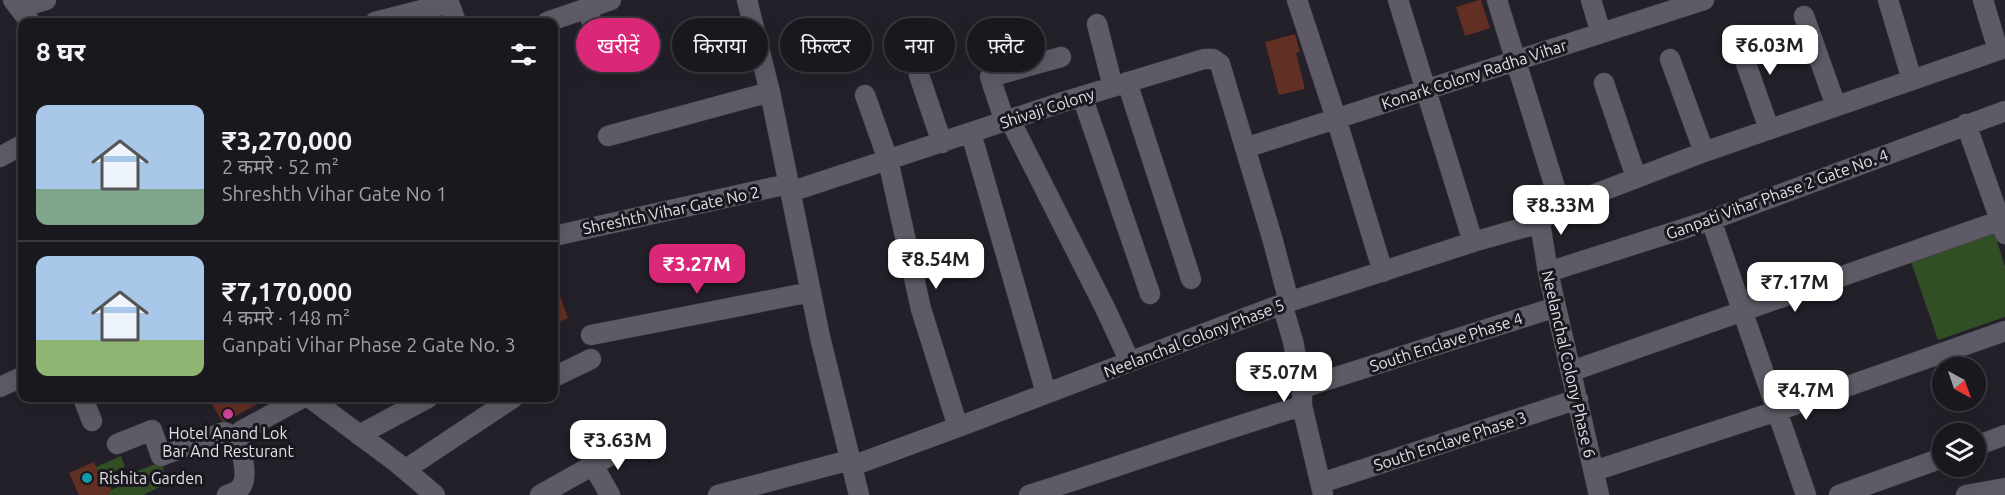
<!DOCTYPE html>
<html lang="hi">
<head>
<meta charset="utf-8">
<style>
  :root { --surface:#1a181f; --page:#232128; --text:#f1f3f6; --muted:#9fa0a4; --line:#38373d; --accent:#db2777 }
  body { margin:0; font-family:Ubuntu,"Noto Sans Devanagari",sans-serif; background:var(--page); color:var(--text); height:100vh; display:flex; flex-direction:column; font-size:22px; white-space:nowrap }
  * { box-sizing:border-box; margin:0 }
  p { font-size:20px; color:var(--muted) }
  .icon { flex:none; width:33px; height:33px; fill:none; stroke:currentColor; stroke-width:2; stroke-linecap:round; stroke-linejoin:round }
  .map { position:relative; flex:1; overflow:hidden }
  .side { position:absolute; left:18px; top:18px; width:540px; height:384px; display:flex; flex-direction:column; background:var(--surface); border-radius:12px; box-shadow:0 6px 24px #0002,0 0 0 2px var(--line) }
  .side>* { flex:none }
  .hud { position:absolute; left:576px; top:18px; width:570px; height:54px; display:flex; gap:12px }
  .needle { width:39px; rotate:140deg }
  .fabs { position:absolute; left:1932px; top:357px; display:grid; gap:12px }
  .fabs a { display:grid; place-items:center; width:54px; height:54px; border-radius:50%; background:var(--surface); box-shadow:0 6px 24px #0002,0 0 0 2px var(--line); font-size:30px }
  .price { position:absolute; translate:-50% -51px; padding:0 14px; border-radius:12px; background:#fff; color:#222; font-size:20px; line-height:39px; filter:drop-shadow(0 2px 3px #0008) }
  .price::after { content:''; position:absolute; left:50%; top:36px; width:18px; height:14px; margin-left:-9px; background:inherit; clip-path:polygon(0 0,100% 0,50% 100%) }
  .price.active { background:var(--accent); color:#fff }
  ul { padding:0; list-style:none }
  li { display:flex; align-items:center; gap:18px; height:150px; padding:0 18px }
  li+li { border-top:2px solid var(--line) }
  li span { display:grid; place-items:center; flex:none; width:168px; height:120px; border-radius:12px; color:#555 }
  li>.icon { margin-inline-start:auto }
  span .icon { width:72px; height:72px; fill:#fffc; stroke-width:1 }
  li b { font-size:26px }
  h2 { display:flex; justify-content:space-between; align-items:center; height:72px; padding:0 18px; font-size:26px }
  .pill { padding:0 21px; border-radius:27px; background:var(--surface); box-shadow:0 6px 24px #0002,0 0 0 2px var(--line); font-size:21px; line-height:54px }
  .pill.active { background:var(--accent); color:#fff }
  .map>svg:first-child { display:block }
  .green { fill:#314e24 }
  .building { fill:#622f23 }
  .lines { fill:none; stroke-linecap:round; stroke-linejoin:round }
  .minor-casing { stroke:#3f3d44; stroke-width:21 }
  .path { stroke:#88868d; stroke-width:2; stroke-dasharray:4.5 4.5; stroke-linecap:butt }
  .minor { stroke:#5e5b66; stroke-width:20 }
  .hotel-dot { fill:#d1479c; stroke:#1a171f; stroke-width:2 }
  .culture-dot { fill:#0f9aa8; stroke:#1a171f; stroke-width:2 }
  .labels { text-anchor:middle; stroke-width:6; stroke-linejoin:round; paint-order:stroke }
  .street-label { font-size:16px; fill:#e1e0e6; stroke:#1a171f }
  .poi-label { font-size:16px; fill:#e1e0e6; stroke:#1a171f }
</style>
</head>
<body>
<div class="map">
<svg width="2005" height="495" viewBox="0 0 2005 495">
  <rect width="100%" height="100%" fill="#232029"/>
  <path class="green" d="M 1994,232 L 2005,266 L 2005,317 L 1938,340 L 1911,262 Z
    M 121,456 L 125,467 L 100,477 L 96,467 Z
    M 161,462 L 168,483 L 143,495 L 108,495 L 111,490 L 132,481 L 129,474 Z"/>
  <path class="building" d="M 1479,0 L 1481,0 L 1490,28 L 1465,36 L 1456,7 Z
    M 1295,34 L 1300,52 L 1296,53 L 1305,89 L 1279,95 L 1265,42 Z
    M 555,282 L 568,318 L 554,324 L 554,282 Z
    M 208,398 L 268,398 L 227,421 L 222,421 Z
    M 94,462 L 100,477 L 110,483 L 111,490 L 108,495 L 79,495 L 69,473 Z"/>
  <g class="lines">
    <g class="minor-casing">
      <path id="minor" d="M 13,0 L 30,22
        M 448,0 L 456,22
        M 747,0 L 770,92 L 820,337 L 859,495
        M 1297,0 L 1336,118 L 1383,272
        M 1398,0 L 1473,242
        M 1497,0 L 1561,207 L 1548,214 L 1540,223 L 1548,272 L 1599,495
        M 1591,0 L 1601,33
        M 1888,0 L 1912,80
        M 1983,0 L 1998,50
        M 20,8 L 46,0
        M 587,8 L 602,52
        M 1804,16 L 1836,106
        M 375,22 L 449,3
        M 547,22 L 611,0
        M 1097,24 L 1113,87
        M 1736,35 L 1769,129
        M 1670,59 L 1704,152
        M 919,75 L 942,143
        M 1127,82 L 1191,279
        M 1604,83 L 1636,177
        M 865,95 L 888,160 L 921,309 L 958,427
        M 1082,96 L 1150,294
        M 1010,120 L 1106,310 L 1130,362
        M 1005,122 L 990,77 L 1061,57
        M 1966,124 L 2005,234
        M 971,133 L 1046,393
        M 608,136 L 770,92
        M 1245,148 L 1704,0
        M 0,157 L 22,145
        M 790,192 L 1063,102 L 1204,59 L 1213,59 L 1220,64 L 1273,241 L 1289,302
        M 1561,207 L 1704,152 L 2005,48
        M 1711,220 L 1806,495
        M 554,236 L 788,184
        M 1548,272 L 1711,220 L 2005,111
        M 1282,304 L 1293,341 L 1302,388 L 1302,406 L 1323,494
        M 591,335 L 811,292
        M 1572,371 L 2005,219
        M 554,377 L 591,359
        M 0,387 L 22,377
        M 1302,388 L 1556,307
        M 83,398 L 92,421
        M 310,398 L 396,462 L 435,495
        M 359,435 L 428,398
        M 117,444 L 152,430 L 161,456 L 224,432 L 237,437
        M 1976,446 L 2005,435
        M 593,465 L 610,495
        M 852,466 L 958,427 L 1282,304 L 1473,242 L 1540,223
        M 406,469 L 513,398
        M 1594,471 L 1777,411 L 2005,331
        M 1321,483 L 1578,399
        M 227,495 C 232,493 237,492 240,488 C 250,478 241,449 237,437 L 241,431 L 302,398
        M 540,495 L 636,441
        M 718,495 L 850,460
        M 1029,495 C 1121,466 1211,433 1302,406
        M 1839,495 L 1942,458
        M 1966,495 L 2005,488"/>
    </g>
    <path class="path" d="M 722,68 L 744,62"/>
    <use href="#minor" class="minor"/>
  </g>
  <circle class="hotel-dot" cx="228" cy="414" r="6"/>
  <circle class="culture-dot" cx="87" cy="478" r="6"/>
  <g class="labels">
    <g class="street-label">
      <text transform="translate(1474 74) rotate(-18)" y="6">Konark Colony Radha Vihar</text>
      <text transform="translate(1047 108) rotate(-18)" y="6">Shivaji Colony</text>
      <text transform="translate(1777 194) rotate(-20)" y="6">Ganpati Vihar Phase 2 Gate No. 4</text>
      <text transform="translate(671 210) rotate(-12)" y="6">Shreshth Vihar Gate No 2</text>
      <text transform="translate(1194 338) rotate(-21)" y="6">Neelanchal Colony Phase 5</text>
      <text transform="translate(1446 342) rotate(-18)" y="6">South Enclave Phase 4</text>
      <text transform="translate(1569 364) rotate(77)" y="6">Neelanchal Colony Phase 6</text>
      <text transform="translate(1450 441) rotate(-18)" y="6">South Enclave Phase 3</text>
    </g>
    <g class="poi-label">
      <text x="228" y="439">Hotel Anand Lok<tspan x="228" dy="18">Bar And Resturant</tspan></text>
      <text x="99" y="484" text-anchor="start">Rishita Garden</text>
    </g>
  </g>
</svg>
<div class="fabs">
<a><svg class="needle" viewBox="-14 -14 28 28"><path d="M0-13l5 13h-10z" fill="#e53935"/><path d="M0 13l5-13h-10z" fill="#9fa0a4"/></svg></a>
<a><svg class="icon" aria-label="layers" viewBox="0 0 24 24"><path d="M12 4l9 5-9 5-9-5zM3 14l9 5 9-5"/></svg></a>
</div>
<b class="price" style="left:1770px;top:76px">₹6.03M</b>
<b class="price" style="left:1561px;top:236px">₹8.33M</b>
<b class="price" style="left:936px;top:290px">₹8.54M</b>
<b class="price active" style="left:697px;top:295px">₹3.27M</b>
<b class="price" style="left:1795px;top:313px">₹7.17M</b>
<b class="price" style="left:1284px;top:403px">₹5.07M</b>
<b class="price" style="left:1806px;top:421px">₹4.7M</b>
<b class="price" style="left:618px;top:471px">₹3.63M</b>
<div class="hud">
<a class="pill active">खरीदें</a>
<a class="pill">किराया</a>
<a class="pill">फ़िल्टर</a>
<a class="pill">नया</a>
<a class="pill">फ़्लैट</a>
</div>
<section class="side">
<h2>8 घर<svg class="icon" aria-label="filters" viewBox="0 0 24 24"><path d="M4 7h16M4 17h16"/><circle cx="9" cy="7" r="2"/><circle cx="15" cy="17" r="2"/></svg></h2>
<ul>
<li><span style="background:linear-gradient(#a9c7e8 70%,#7fa58c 0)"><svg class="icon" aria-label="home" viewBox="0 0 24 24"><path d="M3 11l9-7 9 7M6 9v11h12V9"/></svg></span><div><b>₹3,270,000</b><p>2 कमरे · 52 m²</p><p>Shreshth Vihar Gate No 1</p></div></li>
<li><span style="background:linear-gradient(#a9c7e8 70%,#8fb573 0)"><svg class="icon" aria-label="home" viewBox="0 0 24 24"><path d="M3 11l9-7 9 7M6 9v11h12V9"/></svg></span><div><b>₹7,170,000</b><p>4 कमरे · 148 m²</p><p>Ganpati Vihar Phase 2 Gate No. 3</p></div></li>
</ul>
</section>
</div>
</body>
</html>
